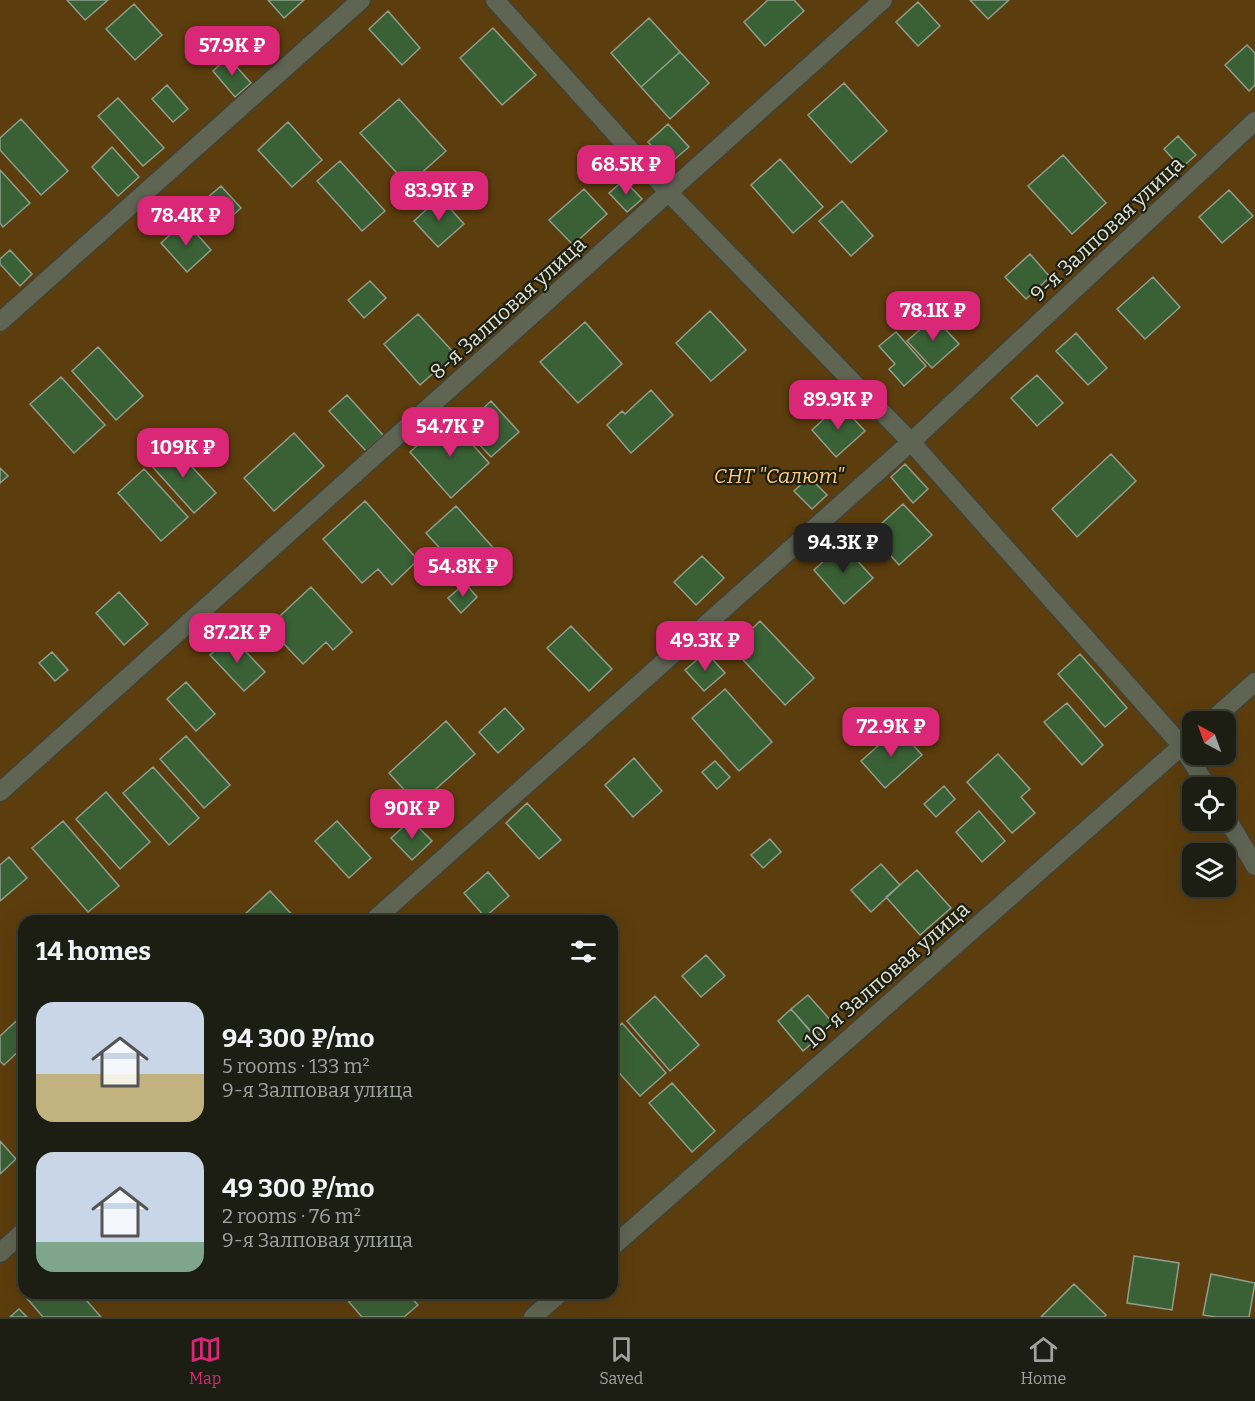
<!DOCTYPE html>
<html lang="en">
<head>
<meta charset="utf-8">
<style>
  :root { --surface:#1c1e13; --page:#25271c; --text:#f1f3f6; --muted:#a0a2a0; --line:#3a3c33; --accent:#db2777 }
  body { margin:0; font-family:Bitter,serif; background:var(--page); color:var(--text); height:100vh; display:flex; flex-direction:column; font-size:22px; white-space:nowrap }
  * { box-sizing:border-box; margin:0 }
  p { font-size:20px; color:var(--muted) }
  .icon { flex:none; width:33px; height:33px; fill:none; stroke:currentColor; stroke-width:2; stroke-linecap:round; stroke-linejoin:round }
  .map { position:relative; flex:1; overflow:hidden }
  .sheet { position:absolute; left:18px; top:915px; width:600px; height:384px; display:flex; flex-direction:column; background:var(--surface); border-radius:18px; box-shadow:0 6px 24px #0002,0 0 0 2px var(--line) }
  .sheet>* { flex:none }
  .needle { width:39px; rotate:319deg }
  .controls { position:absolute; left:1182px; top:711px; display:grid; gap:12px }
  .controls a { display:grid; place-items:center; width:54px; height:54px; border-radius:12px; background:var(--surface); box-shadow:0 6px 24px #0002,0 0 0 2px var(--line); font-size:30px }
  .price { position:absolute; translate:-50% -51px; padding:0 14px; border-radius:12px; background:var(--accent); color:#fff; font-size:20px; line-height:39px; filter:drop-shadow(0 2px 3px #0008) }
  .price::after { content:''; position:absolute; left:50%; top:36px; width:18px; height:14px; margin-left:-9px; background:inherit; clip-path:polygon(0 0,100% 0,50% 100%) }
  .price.current { background:#222; color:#fff }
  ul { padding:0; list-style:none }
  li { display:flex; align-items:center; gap:18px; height:150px; padding:0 18px }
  li span { display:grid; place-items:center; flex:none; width:168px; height:120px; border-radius:18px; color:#555 }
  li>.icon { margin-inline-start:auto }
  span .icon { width:72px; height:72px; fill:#fffc; stroke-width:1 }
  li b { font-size:26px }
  h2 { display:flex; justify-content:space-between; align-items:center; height:72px; padding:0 18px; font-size:26px }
  .dock { display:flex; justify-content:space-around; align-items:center; height:84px; border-top:2px solid var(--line); background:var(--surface); font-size:16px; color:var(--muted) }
  .dock a { display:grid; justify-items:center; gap:3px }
  .dock .current { color:var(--accent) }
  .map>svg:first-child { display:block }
  .green { fill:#5c3d0d; fill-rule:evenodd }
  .building { fill:#3a6035; stroke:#909e8e; stroke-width:1.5 }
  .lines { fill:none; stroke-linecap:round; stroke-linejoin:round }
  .minor-casing { stroke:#404336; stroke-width:21 }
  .minor { stroke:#606553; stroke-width:18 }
  .labels { text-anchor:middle; stroke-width:4.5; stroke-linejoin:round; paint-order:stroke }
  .street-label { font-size:21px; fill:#dee0d6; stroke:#1c1f0f }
  .park-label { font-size:21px; font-style:italic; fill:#fec77e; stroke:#1c1f0f }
</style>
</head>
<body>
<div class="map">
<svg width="1255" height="1317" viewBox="0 0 1255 1317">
  <rect width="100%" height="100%" fill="#252819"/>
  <path class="green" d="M 0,0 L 1255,0 L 1255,1317 L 0,1317 ZM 1192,722 L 1226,722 L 1226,754 L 1192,754 ZM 1192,788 L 1226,788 L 1226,820 L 1192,820 ZM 1192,854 L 1226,854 L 1226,886 L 1192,886 ZM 24,921 L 612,921 L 612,1293 L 24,1293 Z"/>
  <path class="building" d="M 67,0 L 108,0 L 85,20 Z
    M 268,0 L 304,0 L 284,18 Z
    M 768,0 L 794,0 L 804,11 L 765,46 L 744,22 Z
    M 970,0 L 1009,0 L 988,19 Z
    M 918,2 L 940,26 L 918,46 L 896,22 Z
    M 134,4 L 162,35 L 135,60 L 106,29 Z
    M 388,11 L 420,48 L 402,65 L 369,29 Z
    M 649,18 L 680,52 L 641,87 L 611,53 Z
    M 493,28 L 536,75 L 502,105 L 460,58 Z
    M 1247,45 L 1255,53 L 1255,85 L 1249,91 L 1225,65 Z
    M 680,52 L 709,83 L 670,119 L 641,87 Z
    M 228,57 L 251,83 L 235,97 L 213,71 Z
    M 844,83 L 887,131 L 851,163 L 808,115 Z
    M 167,85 L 188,109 L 173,122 L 152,99 Z
    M 118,98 L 164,148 L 143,166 L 98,116 Z
    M 399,99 L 446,151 L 408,185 L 360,133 Z
    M 21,119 L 68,171 L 41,195 L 0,150 L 0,138 Z
    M 288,122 L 322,160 L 292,187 L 258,150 Z
    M 668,124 L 689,147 L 669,164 L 648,142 Z
    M 1178,136 L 1196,155 L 1181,168 L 1164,149 Z
    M 112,147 L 139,177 L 118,196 L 92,167 Z
    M 1063,155 L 1106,203 L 1072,234 L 1028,186 Z
    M 780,159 L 823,207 L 793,233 L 751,185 Z
    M 340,161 L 385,211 L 362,231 L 317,181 Z
    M 0,170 L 30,203 L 3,227 L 0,223 Z
    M 624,180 L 642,199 L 627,212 L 609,193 Z
    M 221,186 L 241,208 L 221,226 L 200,204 Z
    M 584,189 L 607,214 L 573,245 L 549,220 Z
    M 1229,190 L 1253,216 L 1222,243 L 1199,217 Z
    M 440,197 L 464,224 L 438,247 L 414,221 Z
    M 842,201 L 873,236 L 851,256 L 819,221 Z
    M 185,221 L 211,250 L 187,272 L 161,243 Z
    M 10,250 L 32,274 L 20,286 L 0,264 L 0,259 Z
    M 1030,254 L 1050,277 L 1026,299 L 1005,277 Z
    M 1153,277 L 1180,307 L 1145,339 L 1117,309 Z
    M 370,281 L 386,298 L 364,318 L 348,300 Z
    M 710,311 L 746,350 L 711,381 L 676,343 Z
    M 418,314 L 455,354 L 420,385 L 384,344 Z
    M 934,317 L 959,344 L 932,368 L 907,341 Z
    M 585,322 L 622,364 L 578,403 L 540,362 Z
    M 896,332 L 926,366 L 904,386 L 889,369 L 895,364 L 879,346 Z
    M 1076,333 L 1107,368 L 1088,385 L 1056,351 Z
    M 98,347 L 143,396 L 116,420 L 72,371 Z
    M 1037,375 L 1063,403 L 1037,426 L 1011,398 Z
    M 61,377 L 105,425 L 74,453 L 30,404 Z
    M 651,390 L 673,415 L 631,453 L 607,425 L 622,411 L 625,414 Z
    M 347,395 L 383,435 L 366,451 L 329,411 Z
    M 491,401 L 519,432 L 491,457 L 463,427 Z
    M 840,404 L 865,431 L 836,457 L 812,430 Z
    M 448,417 L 489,463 L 451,498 L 410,452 Z
    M 294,433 L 324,466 L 274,511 L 244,478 Z
    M 171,444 L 216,493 L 194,513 L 150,464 Z
    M 1111,454 L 1136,481 L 1077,537 L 1052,509 Z
    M 905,464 L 928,489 L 913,503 L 891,477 Z
    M 0,468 L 8,476 L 0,483 Z
    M 144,469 L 188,517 L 161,541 L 118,493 Z
    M 809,477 L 827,495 L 812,509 L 794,491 Z
    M 365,501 L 418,560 L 392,585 L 378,569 L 362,583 L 323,539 Z
    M 903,504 L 932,535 L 899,565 L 871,533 Z
    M 456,506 L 496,551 L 467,578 L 426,533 Z
    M 842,544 L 873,578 L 844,604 L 814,570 Z
    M 702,556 L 724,578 L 696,605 L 674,582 Z
    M 465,583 L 477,597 L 461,613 L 448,598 Z
    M 311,587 L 352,632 L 333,650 L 326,642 L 303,664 L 268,627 Z
    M 119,592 L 148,624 L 124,645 L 96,613 Z
    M 760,621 L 814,678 L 785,705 L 732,648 Z
    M 571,626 L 612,669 L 589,691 L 547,648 Z
    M 231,636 L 265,672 L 244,691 L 210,655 Z
    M 52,652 L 68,670 L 55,681 L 39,663 Z
    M 706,652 L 725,673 L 704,691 L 685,670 Z
    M 1080,654 L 1127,708 L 1105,727 L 1058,674 Z
    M 186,682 L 215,714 L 196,731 L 167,699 Z
    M 725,689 L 772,742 L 739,771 L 692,718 Z
    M 1067,703 L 1103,745 L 1082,765 L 1044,722 Z
    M 505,708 L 524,729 L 498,753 L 479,732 Z
    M 446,721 L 475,754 L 418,805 L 389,773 Z
    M 898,728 L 922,755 L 885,788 L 861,761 Z
    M 186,736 L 230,785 L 204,808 L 160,759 Z
    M 998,754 L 1030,789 L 1021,797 L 1035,813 L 1012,833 L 967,782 Z
    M 634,758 L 662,791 L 633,817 L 605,785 Z
    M 715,761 L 730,777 L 717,789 L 702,772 Z
    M 153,767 L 199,818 L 169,845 L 123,793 Z
    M 944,786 L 955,799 L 936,817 L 924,804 Z
    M 106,792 L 150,842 L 120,869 L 76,819 Z
    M 527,803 L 561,840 L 539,859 L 506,823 Z
    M 979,811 L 1005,841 L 982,862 L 956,832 Z
    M 411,820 L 432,841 L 412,860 L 391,838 Z
    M 63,821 L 119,886 L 88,912 L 32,848 Z
    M 337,821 L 371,858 L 349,878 L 315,841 Z
    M 770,839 L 781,852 L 763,868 L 751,855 Z
    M 9,857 L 27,878 L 0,901 L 0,865 Z
    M 881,864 L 900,885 L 871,912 L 851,890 Z
    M 917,870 L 951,908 L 920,935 L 886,897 Z
    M 488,872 L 509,896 L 485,917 L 464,893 Z
    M 270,891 L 298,921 L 250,921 L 244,915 Z
    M 706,955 L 725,976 L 701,997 L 682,976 Z
    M 808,995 L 833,1023 L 816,1037 L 791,1009 Z
    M 655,996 L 699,1045 L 670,1071 L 627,1021 Z
    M 791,1009 L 817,1039 L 803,1051 L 778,1021 Z
    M 24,1014 L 24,1046 L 4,1065 L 0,1061 L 0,1036 Z
    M 622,1023 L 666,1073 L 640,1096 L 612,1065 L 612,1033 Z
    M 672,1083 L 715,1131 L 692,1152 L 649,1103 Z
    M 0,1141 L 16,1159 L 0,1174 Z
    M 1134,1256 L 1179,1263 L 1172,1310 L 1127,1303 Z
    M 1211,1274 L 1255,1283 L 1249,1317 L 1216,1317 L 1203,1315 Z
    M 24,1282 L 24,1293 L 80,1293 L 101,1317 L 43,1317 L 18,1288 Z
    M 1074,1284 L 1106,1315 L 1104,1317 L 1041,1317 Z
    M 358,1293 L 407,1293 L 418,1305 L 404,1317 L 362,1317 L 349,1302 Z
    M 19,1309 L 27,1317 L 10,1317 Z"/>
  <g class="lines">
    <g class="minor-casing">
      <path id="minor" d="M 495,0 L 670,194 L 911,442 L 1182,746 L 1208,788
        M 0,322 L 361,0
        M 1210,722 L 1255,682
        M 0,792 L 883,0
        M 1226,817 L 1255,866
        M 373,921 L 911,442 L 1255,121
        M 612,1247 L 1192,737
        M 0,1253 L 24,1231
        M 533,1317 L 560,1293"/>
    </g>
    <use href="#minor" class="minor"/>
  </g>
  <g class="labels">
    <g class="street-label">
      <text transform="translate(1107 229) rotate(-43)" y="7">9-я Залповая улица</text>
      <text transform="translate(508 308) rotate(-42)" y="7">8-я Залповая улица</text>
      <text transform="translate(887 975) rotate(-41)" y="7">10-я Залповая улица</text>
    </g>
    <g class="park-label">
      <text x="779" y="483">СНТ "Салют"</text>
    </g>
  </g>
</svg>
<div class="controls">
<a><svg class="needle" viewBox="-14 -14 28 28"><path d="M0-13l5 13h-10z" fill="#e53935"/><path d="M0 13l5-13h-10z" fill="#a0a2a0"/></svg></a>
<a><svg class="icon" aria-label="locate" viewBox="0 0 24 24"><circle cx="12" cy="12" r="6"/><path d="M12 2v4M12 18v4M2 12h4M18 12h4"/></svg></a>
<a><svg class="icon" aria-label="layers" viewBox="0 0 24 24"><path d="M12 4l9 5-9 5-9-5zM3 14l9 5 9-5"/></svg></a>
</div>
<b class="price" style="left:232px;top:77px">57.9K ₽</b>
<b class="price" style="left:626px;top:196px">68.5K ₽</b>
<b class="price" style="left:439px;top:222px">83.9K ₽</b>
<b class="price" style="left:186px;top:247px">78.4K ₽</b>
<b class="price" style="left:933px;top:342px">78.1K ₽</b>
<b class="price" style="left:838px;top:431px">89.9K ₽</b>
<b class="price" style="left:450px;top:458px">54.7K ₽</b>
<b class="price" style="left:183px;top:479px">109K ₽</b>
<b class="price current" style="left:843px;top:574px">94.3K ₽</b>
<b class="price" style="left:463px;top:598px">54.8K ₽</b>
<b class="price" style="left:237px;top:664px">87.2K ₽</b>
<b class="price" style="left:705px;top:672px">49.3K ₽</b>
<b class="price" style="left:891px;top:758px">72.9K ₽</b>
<b class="price" style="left:412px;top:840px">90K ₽</b>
<section class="sheet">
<h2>14 homes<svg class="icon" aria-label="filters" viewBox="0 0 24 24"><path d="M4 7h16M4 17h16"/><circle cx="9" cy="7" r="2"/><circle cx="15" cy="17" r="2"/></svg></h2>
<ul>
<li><span style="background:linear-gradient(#c9d6e8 60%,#c2b280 0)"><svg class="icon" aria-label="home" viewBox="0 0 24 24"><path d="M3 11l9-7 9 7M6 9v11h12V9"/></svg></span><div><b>94 300 ₽/mo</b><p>5 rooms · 133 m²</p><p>9-я Залповая улица</p></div></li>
<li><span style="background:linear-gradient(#c9d6e8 75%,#7fa58c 0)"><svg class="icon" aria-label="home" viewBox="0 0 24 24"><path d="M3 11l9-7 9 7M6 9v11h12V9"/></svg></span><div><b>49 300 ₽/mo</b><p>2 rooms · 76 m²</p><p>9-я Залповая улица</p></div></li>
</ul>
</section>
</div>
<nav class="dock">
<a class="current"><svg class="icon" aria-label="map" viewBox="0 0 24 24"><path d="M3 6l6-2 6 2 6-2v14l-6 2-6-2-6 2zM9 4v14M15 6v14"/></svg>Map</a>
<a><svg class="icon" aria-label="saved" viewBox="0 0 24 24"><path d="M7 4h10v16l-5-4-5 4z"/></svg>Saved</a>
<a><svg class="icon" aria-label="home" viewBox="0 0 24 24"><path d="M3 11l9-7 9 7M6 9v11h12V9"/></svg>Home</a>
</nav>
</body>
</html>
